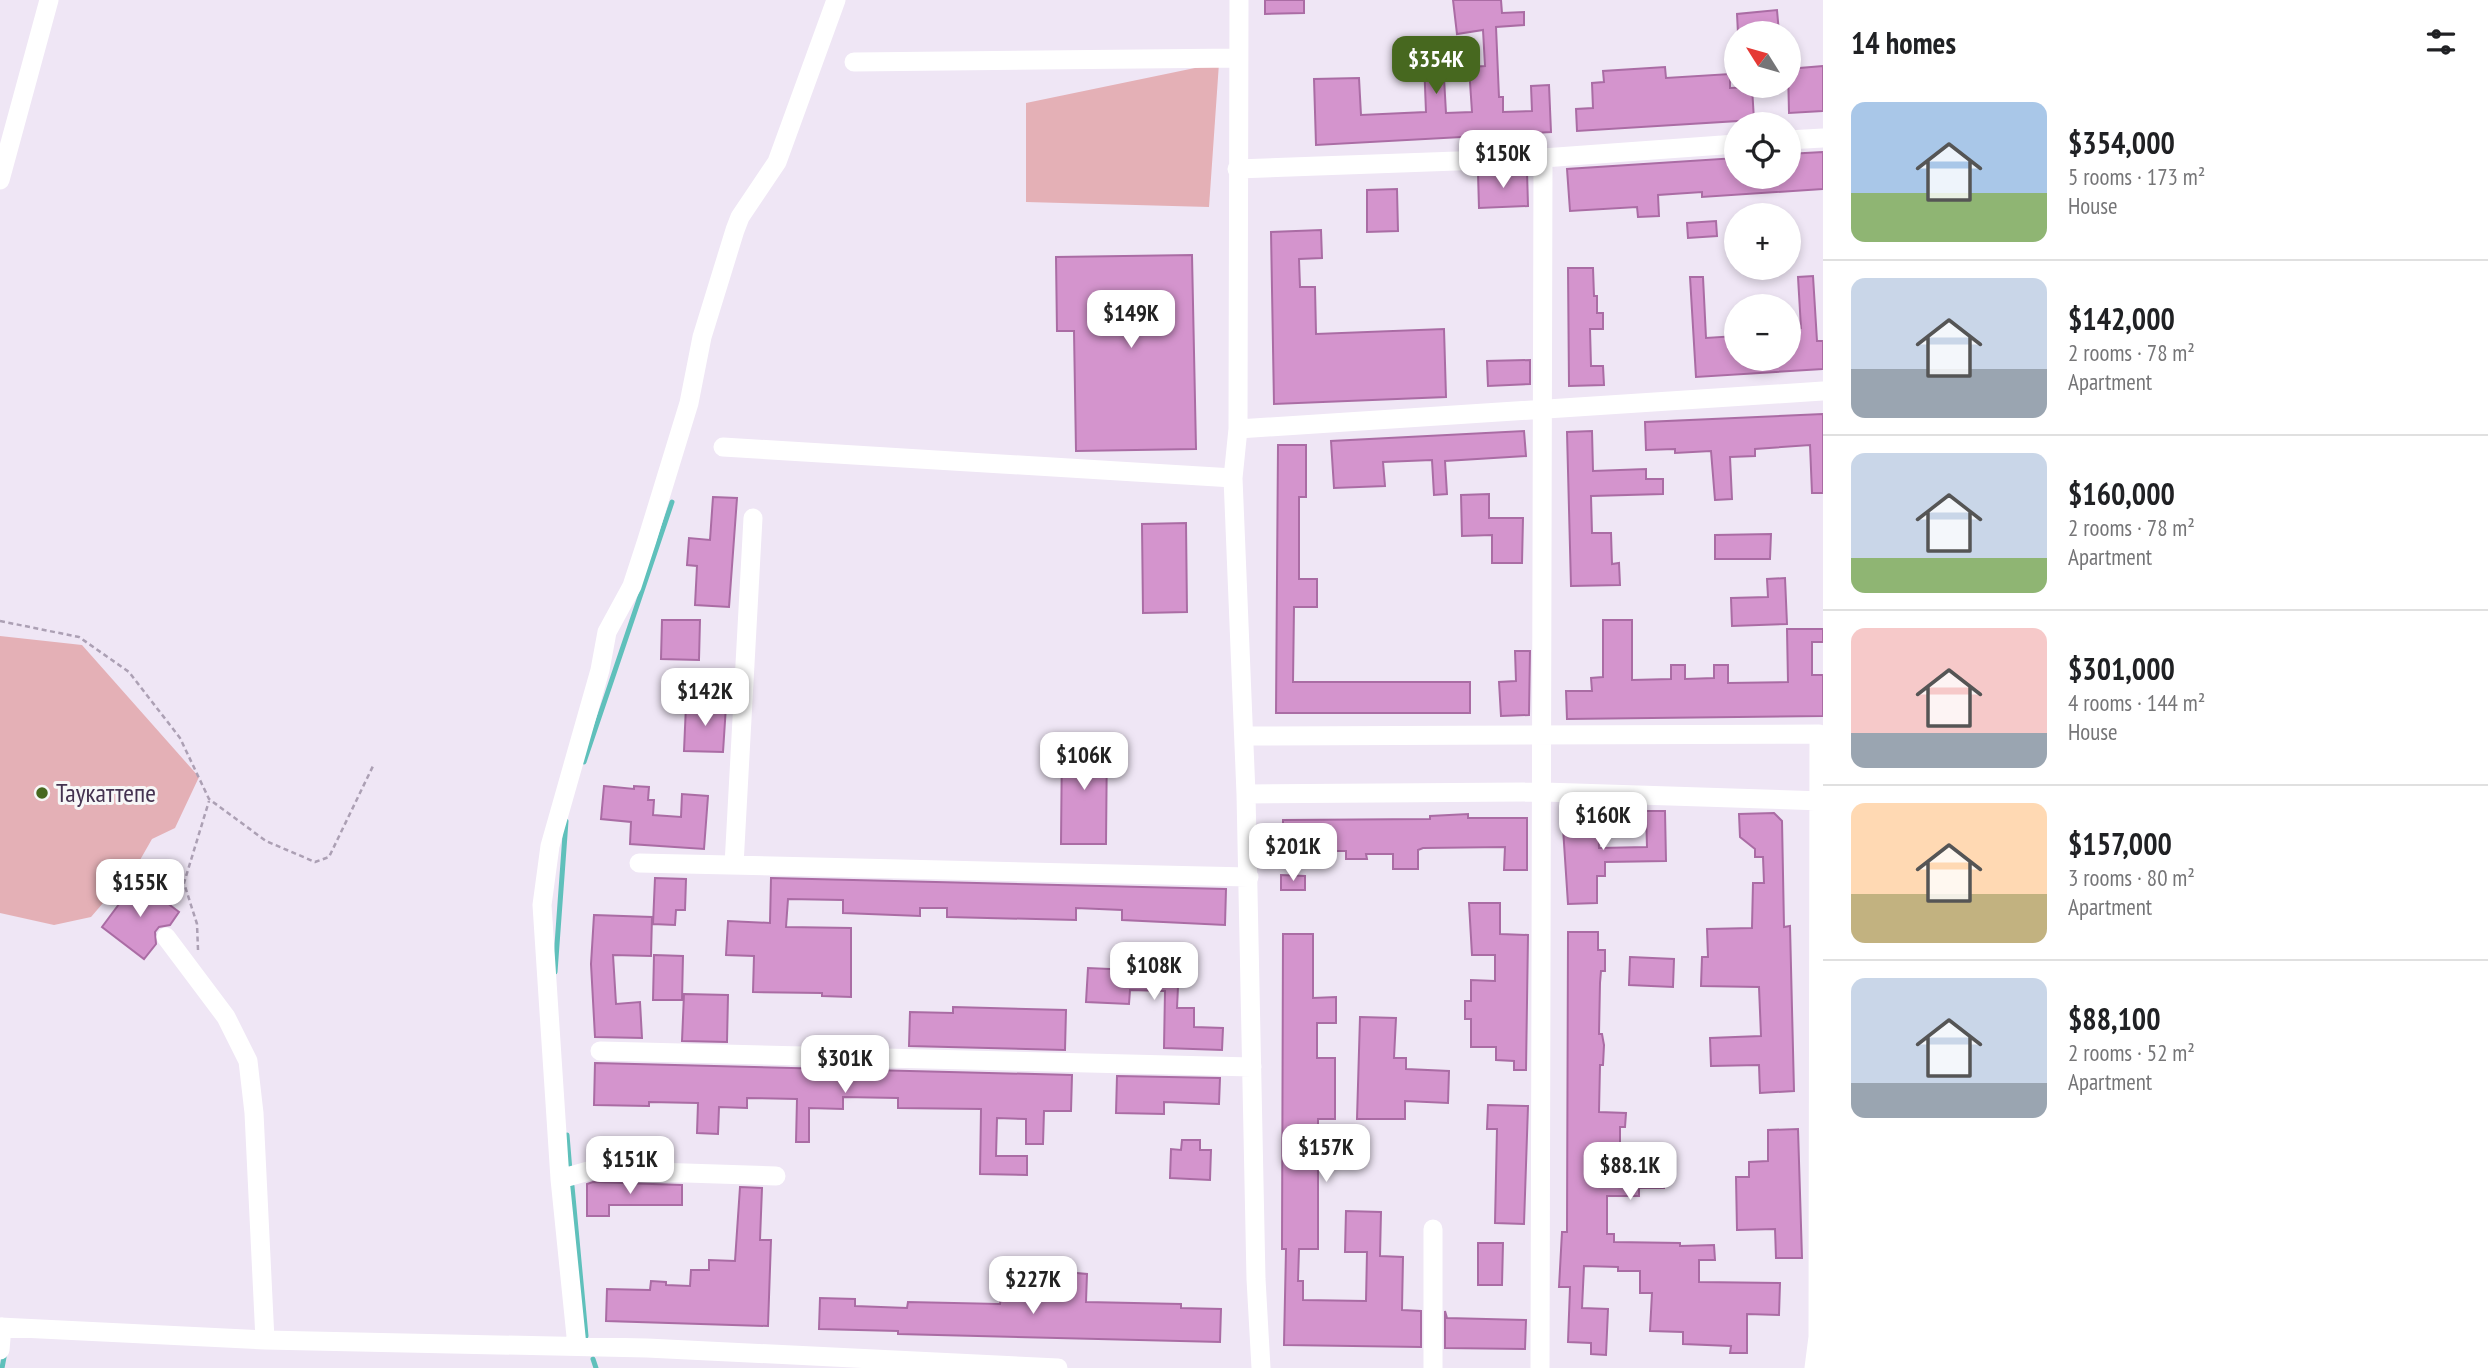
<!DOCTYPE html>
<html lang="en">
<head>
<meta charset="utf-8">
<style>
  :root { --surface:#fff; --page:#f2f2f2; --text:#202124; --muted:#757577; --line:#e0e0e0; --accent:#47681f }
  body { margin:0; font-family:"PT Sans Narrow",sans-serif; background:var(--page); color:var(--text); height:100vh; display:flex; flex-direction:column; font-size:26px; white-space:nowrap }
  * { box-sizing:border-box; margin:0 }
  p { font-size:23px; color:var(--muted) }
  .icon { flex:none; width:38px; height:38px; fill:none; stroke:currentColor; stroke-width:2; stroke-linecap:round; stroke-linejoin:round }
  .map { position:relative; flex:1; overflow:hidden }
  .details { display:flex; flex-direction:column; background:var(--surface); width:665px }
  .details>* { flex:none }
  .needle { width:46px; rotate:307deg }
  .tools { position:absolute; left:1724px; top:21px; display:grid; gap:14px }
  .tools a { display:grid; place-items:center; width:77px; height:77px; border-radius:50%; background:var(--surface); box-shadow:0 4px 10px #0003; font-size:35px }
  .price { position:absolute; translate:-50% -60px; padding:0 16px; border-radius:14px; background:#fff; color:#222; font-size:23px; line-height:46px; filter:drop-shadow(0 2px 4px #0008) }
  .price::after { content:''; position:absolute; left:50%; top:42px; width:21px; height:16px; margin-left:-10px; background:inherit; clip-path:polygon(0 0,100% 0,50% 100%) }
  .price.current { background:var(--accent); color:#fff }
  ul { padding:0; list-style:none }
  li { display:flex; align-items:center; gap:21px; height:175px; padding:0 28px }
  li+li { border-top:2px solid var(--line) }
  li span { display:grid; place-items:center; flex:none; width:196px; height:140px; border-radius:14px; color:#555 }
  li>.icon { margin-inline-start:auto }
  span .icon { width:84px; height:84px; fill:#fffc; stroke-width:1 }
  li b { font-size:30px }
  h2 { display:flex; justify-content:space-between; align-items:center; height:84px; padding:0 28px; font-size:30px }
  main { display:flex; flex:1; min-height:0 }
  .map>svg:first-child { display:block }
  .green { fill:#e4b0b6 }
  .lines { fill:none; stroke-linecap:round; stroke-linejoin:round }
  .stream { stroke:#5fc0bb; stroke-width:5 }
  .building { fill:#d494cd; stroke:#aa6ca4; stroke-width:2 }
  .path { stroke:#aca0b4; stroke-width:2.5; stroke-dasharray:5 3.5; stroke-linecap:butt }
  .minor { stroke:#fff; stroke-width:19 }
  .poi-dot { fill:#47681f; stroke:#f7f7f7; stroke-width:2.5 }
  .labels { text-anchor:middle; stroke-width:6; stroke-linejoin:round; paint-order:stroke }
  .poi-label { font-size:26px; fill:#443250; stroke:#f7f7f7; text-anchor:start }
</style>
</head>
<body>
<main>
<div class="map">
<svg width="1823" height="1368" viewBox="0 0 1823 1368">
  <rect width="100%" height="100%" fill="#efe6f5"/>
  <path class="green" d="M 1219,63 L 1209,207 L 1026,202 L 1026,103 Z
    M 0,636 L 82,645 L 199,777 L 175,828 L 152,839 L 140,860 L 91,917 L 54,925 L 0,913 Z"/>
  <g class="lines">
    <path class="stream" d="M 584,762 L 672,502
      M 555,972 L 566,821
      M 567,1135 L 570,1171
      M 572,1186 L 586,1336
      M 593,1359 L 596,1368
      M 2,1368 L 5,1352"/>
  </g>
  <path class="building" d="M 1265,0 L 1304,0 L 1304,13 L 1265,14 Z
    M 1453,0 L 1501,0 L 1502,13 L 1524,12 L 1524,25 L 1496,27 L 1499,97 L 1503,97 L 1503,112 L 1532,111 L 1531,86 L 1549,85 L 1551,132 L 1316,145 L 1314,79 L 1359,78 L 1361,115 L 1426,112 L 1424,61 L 1443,60 L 1446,113 L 1472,112 L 1469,67 L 1485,66 L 1483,30 L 1457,34 Z
    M 1777,10 L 1779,33 L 1738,33 L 1737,14 Z
    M 1823,66 L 1823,111 L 1789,113 L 1788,69 Z
    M 1665,67 L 1666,78 L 1730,74 L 1730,88 L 1752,87 L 1754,120 L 1577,131 L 1576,109 L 1593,108 L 1592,83 L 1604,82 L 1603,71 Z
    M 1823,152 L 1823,189 L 1702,197 L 1702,192 L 1658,195 L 1659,216 L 1638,217 L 1637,207 L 1570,211 L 1567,169 L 1736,158 L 1736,177 L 1788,177 L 1788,154 Z
    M 1527,171 L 1528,206 L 1479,208 L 1478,173 Z
    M 1397,189 L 1398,231 L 1367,232 L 1367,190 Z
    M 1716,221 L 1717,236 L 1688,238 L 1687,223 Z
    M 1321,230 L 1322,258 L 1299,259 L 1300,287 L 1315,287 L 1316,334 L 1444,329 L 1446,397 L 1274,404 L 1271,232 Z
    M 1192,255 L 1196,449 L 1076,451 L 1074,331 L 1057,331 L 1056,257 Z
    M 1568,268 L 1593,268 L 1594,296 L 1597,296 L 1597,313 L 1603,313 L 1603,329 L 1590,329 L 1591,366 L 1603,366 L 1604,385 L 1569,386 Z
    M 1813,276 L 1817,341 L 1823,341 L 1823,369 L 1696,377 L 1690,277 L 1703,277 L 1706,338 L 1736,336 L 1736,359 L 1788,359 L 1788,329 L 1801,328 L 1798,277 Z
    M 1530,360 L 1530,384 L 1488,386 L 1487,361 Z
    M 1823,414 L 1823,493 L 1812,493 L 1810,445 L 1755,449 L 1755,456 L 1730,457 L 1732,499 L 1715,500 L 1711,451 L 1675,453 L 1675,449 L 1646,450 L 1645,422 Z
    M 1524,431 L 1526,456 L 1445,461 L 1447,494 L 1434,495 L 1432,460 L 1383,462 L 1385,486 L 1334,488 L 1331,441 Z
    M 1592,431 L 1593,471 L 1646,469 L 1646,479 L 1663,479 L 1663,494 L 1591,496 L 1592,533 L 1611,533 L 1612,564 L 1619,563 L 1620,585 L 1571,586 L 1567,432 Z
    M 1278,445 L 1306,445 L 1306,497 L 1299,497 L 1299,579 L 1317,579 L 1317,607 L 1294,607 L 1293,682 L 1470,682 L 1470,713 L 1276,713 Z
    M 1489,494 L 1489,518 L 1523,518 L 1522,563 L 1492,563 L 1492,535 L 1462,536 L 1461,495 Z
    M 713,497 L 737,498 L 729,607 L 695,605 L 697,566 L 687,565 L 689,538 L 710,540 Z
    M 1186,523 L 1187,612 L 1143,613 L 1142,524 Z
    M 1771,534 L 1770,559 L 1715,559 L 1715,535 Z
    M 1785,578 L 1787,624 L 1732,626 L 1731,598 L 1768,597 L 1767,579 Z
    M 662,620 L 700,620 L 699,660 L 661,659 Z
    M 1603,620 L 1632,620 L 1632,680 L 1671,679 L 1671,665 L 1685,665 L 1685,679 L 1714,678 L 1714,665 L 1728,665 L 1728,683 L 1788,682 L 1787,629 L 1823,629 L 1823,642 L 1812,642 L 1812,675 L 1823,675 L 1823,716 L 1567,719 L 1566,691 L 1592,691 L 1591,678 L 1603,677 Z
    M 1515,651 L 1530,651 L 1529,715 L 1501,716 L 1499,682 L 1516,681 Z
    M 686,705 L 726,706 L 723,752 L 684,751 Z
    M 1062,739 L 1107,739 L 1106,844 L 1061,844 Z
    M 604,786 L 634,789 L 634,786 L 649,787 L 648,800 L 654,800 L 653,815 L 681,817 L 682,794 L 708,796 L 704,849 L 630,844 L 631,822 L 601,819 Z
    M 1646,811 L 1665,811 L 1666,861 L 1605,862 L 1605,876 L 1597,876 L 1597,903 L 1568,904 L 1562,813 L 1598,812 L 1599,848 L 1647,847 Z
    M 1774,813 L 1782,821 L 1784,927 L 1790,926 L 1794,1091 L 1760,1093 L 1759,1065 L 1711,1066 L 1710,1038 L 1761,1036 L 1759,987 L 1701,986 L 1702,957 L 1708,957 L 1707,929 L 1752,928 L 1753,883 L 1764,883 L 1763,857 L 1755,857 L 1755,849 L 1740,837 L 1739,814 Z
    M 1468,814 L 1468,818 L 1527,818 L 1527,870 L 1504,870 L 1505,847 L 1423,848 L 1418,850 L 1418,869 L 1393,869 L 1393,854 L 1366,854 L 1367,859 L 1346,859 L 1346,851 L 1332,851 L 1332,840 L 1283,841 L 1283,820 L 1430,819 L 1430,816 Z
    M 1281,875 L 1305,876 L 1305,890 L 1281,890 Z
    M 655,878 L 686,879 L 685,910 L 676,910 L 675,925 L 653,924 Z
    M 771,878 L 1226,889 L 1225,925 L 1122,920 L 1122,910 L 1076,908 L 1076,920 L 947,917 L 947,908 L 920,908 L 920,916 L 843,913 L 843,900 L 788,899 L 786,927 L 851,928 L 851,997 L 822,996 L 822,993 L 753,992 L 754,956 L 726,955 L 728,921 L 770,923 Z
    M 137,880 L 179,912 L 170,925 L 159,927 L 155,932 L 156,944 L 144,959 L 102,927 Z
    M 1469,903 L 1500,903 L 1500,934 L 1528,935 L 1526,1070 L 1514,1070 L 1514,1061 L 1496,1060 L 1496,1047 L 1471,1047 L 1471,1019 L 1465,1019 L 1465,1001 L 1471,1001 L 1471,980 L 1495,981 L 1495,955 L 1472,955 Z
    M 594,915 L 652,917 L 651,956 L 613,955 L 616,1004 L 640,1002 L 642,1038 L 595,1037 L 591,964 Z
    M 1568,932 L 1598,932 L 1598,950 L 1605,950 L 1605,971 L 1601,971 L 1600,983 L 1599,1034 L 1602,1034 L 1604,1045 L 1603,1065 L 1600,1065 L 1599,1112 L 1626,1113 L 1625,1127 L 1620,1127 L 1620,1145 L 1599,1145 L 1600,1171 L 1664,1171 L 1664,1188 L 1639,1188 L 1639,1196 L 1607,1196 L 1607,1234 L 1614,1234 L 1614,1242 L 1680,1243 L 1680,1246 L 1714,1245 L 1715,1260 L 1699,1260 L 1699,1282 L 1780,1283 L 1779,1315 L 1747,1314 L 1747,1353 L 1730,1353 L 1731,1346 L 1683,1344 L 1683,1332 L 1650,1331 L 1652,1293 L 1640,1293 L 1640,1271 L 1618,1271 L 1618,1267 L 1584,1266 L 1582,1308 L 1608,1309 L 1606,1355 L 1591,1354 L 1591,1343 L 1568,1342 L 1570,1287 L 1559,1287 L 1562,1232 L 1567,1232 Z
    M 1283,934 L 1313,934 L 1313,998 L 1336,997 L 1336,1023 L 1317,1023 L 1317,1058 L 1335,1058 L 1335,1119 L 1318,1119 L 1318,1249 L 1299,1249 L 1298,1281 L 1303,1281 L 1303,1300 L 1366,1301 L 1367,1252 L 1345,1252 L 1346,1211 L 1381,1212 L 1380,1256 L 1403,1257 L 1402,1310 L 1421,1311 L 1421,1347 L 1284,1345 L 1286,1249 L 1282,1249 Z
    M 654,955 L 683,956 L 682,1000 L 653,1000 Z
    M 1630,957 L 1674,959 L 1673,987 L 1629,985 Z
    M 1133,964 L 1179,965 L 1177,1008 L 1194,1008 L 1194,1027 L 1223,1028 L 1222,1050 L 1164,1048 L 1165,991 L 1130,990 L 1129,1004 L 1086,1002 L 1088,968 L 1133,970 Z
    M 684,994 L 728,995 L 727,1042 L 682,1041 Z
    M 953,1007 L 1066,1010 L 1065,1050 L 909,1046 L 910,1012 L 953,1013 Z
    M 1360,1017 L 1396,1018 L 1394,1058 L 1406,1058 L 1406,1069 L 1449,1071 L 1448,1103 L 1405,1101 L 1405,1119 L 1357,1119 Z
    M 595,1063 L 1072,1075 L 1071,1111 L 1044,1111 L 1043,1144 L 1026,1144 L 1026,1119 L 997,1118 L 996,1156 L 1027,1156 L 1027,1175 L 980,1174 L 981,1109 L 898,1108 L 898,1098 L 843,1097 L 843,1109 L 809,1108 L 809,1142 L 796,1142 L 797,1099 L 747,1098 L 747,1108 L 719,1107 L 718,1134 L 697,1133 L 698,1103 L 649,1102 L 649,1106 L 594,1105 Z
    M 1117,1076 L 1220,1078 L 1219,1104 L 1164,1102 L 1164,1114 L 1116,1113 Z
    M 1488,1105 L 1528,1106 L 1524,1224 L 1495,1223 L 1497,1129 L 1487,1129 Z
    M 1798,1129 L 1802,1258 L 1776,1258 L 1775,1229 L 1737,1230 L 1736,1177 L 1749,1177 L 1749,1162 L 1768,1161 L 1768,1130 Z
    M 1182,1140 L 1200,1140 L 1200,1150 L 1211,1150 L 1210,1180 L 1170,1178 L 1171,1149 L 1181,1150 Z
    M 593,1182 L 682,1185 L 682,1205 L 609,1205 L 609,1216 L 587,1216 L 587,1184 Z
    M 740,1187 L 762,1188 L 760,1240 L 771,1240 L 768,1326 L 606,1321 L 607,1289 L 650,1290 L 651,1281 L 666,1282 L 666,1285 L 690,1286 L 691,1270 L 709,1270 L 709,1260 L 735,1261 Z
    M 1478,1243 L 1503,1243 L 1502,1285 L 1478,1285 Z
    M 1032,1269 L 1087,1274 L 1086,1302 L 1181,1304 L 1181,1308 L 1221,1309 L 1220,1342 L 898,1334 L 898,1331 L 819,1329 L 820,1298 L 855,1299 L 855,1306 L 907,1308 L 908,1302 L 1000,1304 L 1001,1295 L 1032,1296 Z
    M 1445,1311 L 1447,1318 L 1526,1320 L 1525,1349 L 1445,1348 Z"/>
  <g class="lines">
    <path class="path" d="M 0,621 L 79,637 L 129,672 L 180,738 L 209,799 L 266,841 L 315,862 L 329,857 L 373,766
      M 198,950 L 197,924 L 184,883 L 209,801"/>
    <path class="minor" d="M 1239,0 L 1238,429 L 1233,478 L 1246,794 L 1256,1279 L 1261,1368
      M 854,62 L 1238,58
      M 1788,140 L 1823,138
      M 1237,169 L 1543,158 L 1736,144
      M 0,180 L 49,0
      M 1238,429 L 1823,391
      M 723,447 L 1233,478
      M 1244,736 L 1819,734 L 1818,1337 L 1814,1368
      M 1246,794 L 1544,792 L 1823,801
      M 639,863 L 1249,877
      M 734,865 L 753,518
      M 166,937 L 226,1017 L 248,1061 L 254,1113 L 265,1340
      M 600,1051 L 1252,1067
      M 560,1179 L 592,1170 L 776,1176
      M 0,1327 L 265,1340 L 647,1348 L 1058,1368
      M 577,1346 L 560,1179 L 542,905 L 550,846 L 600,670 L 607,632 L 632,586 L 647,540 L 689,403 L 702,337 L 735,230 L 740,217 L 777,162 L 836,0
      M 0,1350 L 2,1327
      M 1433,1368 L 1433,1229
      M 1540,1368 L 1543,158"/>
  </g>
  <circle class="poi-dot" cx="42" cy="793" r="7"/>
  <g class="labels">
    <g class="poi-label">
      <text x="56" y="802">Таукаттепе</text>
    </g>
  </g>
</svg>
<div class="tools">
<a><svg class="needle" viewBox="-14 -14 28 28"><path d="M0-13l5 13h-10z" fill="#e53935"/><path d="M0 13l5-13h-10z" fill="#757577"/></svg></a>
<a><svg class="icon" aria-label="locate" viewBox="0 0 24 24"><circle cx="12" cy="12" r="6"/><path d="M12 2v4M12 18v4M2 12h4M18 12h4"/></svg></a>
<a>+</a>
<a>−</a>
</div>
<b class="price current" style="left:1436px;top:96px">$354K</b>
<b class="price" style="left:1503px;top:190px">$150K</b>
<b class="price" style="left:1131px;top:350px">$149K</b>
<b class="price" style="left:705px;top:728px">$142K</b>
<b class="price" style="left:1084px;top:792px">$106K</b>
<b class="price" style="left:1603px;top:852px">$160K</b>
<b class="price" style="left:1293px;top:883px">$201K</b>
<b class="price" style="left:140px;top:919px">$155K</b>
<b class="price" style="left:1154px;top:1002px">$108K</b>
<b class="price" style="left:845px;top:1095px">$301K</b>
<b class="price" style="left:1326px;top:1184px">$157K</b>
<b class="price" style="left:630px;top:1196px">$151K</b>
<b class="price" style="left:1630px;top:1202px">$88.1K</b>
<b class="price" style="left:1033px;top:1316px">$227K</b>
</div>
<section class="details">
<h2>14 homes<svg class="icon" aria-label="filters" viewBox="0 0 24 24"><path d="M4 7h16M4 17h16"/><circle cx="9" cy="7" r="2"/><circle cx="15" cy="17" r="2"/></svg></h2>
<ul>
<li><span style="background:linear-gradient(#a9c7e8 65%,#8fb573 0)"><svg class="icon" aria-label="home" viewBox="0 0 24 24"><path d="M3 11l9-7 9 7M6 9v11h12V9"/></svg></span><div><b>$354,000</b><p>5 rooms · 173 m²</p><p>House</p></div></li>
<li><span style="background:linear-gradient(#c9d6e8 65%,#9aa5b1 0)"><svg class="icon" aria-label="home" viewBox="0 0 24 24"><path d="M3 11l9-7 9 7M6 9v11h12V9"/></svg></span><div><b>$142,000</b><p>2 rooms · 78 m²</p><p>Apartment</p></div></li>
<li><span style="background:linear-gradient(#c9d6e8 75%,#8fb573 0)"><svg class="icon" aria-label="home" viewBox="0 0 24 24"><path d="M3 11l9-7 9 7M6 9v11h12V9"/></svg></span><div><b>$160,000</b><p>2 rooms · 78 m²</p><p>Apartment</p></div></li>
<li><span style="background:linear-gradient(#f6c9c9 75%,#9aa5b1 0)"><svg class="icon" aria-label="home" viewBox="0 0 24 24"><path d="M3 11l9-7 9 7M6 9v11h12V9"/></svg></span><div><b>$301,000</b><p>4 rooms · 144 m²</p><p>House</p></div></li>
<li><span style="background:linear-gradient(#ffd9b3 65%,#c2b280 0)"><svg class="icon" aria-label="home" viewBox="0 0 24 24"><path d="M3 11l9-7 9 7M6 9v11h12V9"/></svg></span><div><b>$157,000</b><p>3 rooms · 80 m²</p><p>Apartment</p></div></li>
<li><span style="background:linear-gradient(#c9d6e8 75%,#9aa5b1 0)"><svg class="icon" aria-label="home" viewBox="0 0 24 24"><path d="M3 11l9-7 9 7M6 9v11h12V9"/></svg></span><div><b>$88,100</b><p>2 rooms · 52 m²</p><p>Apartment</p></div></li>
</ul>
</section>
</main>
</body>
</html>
